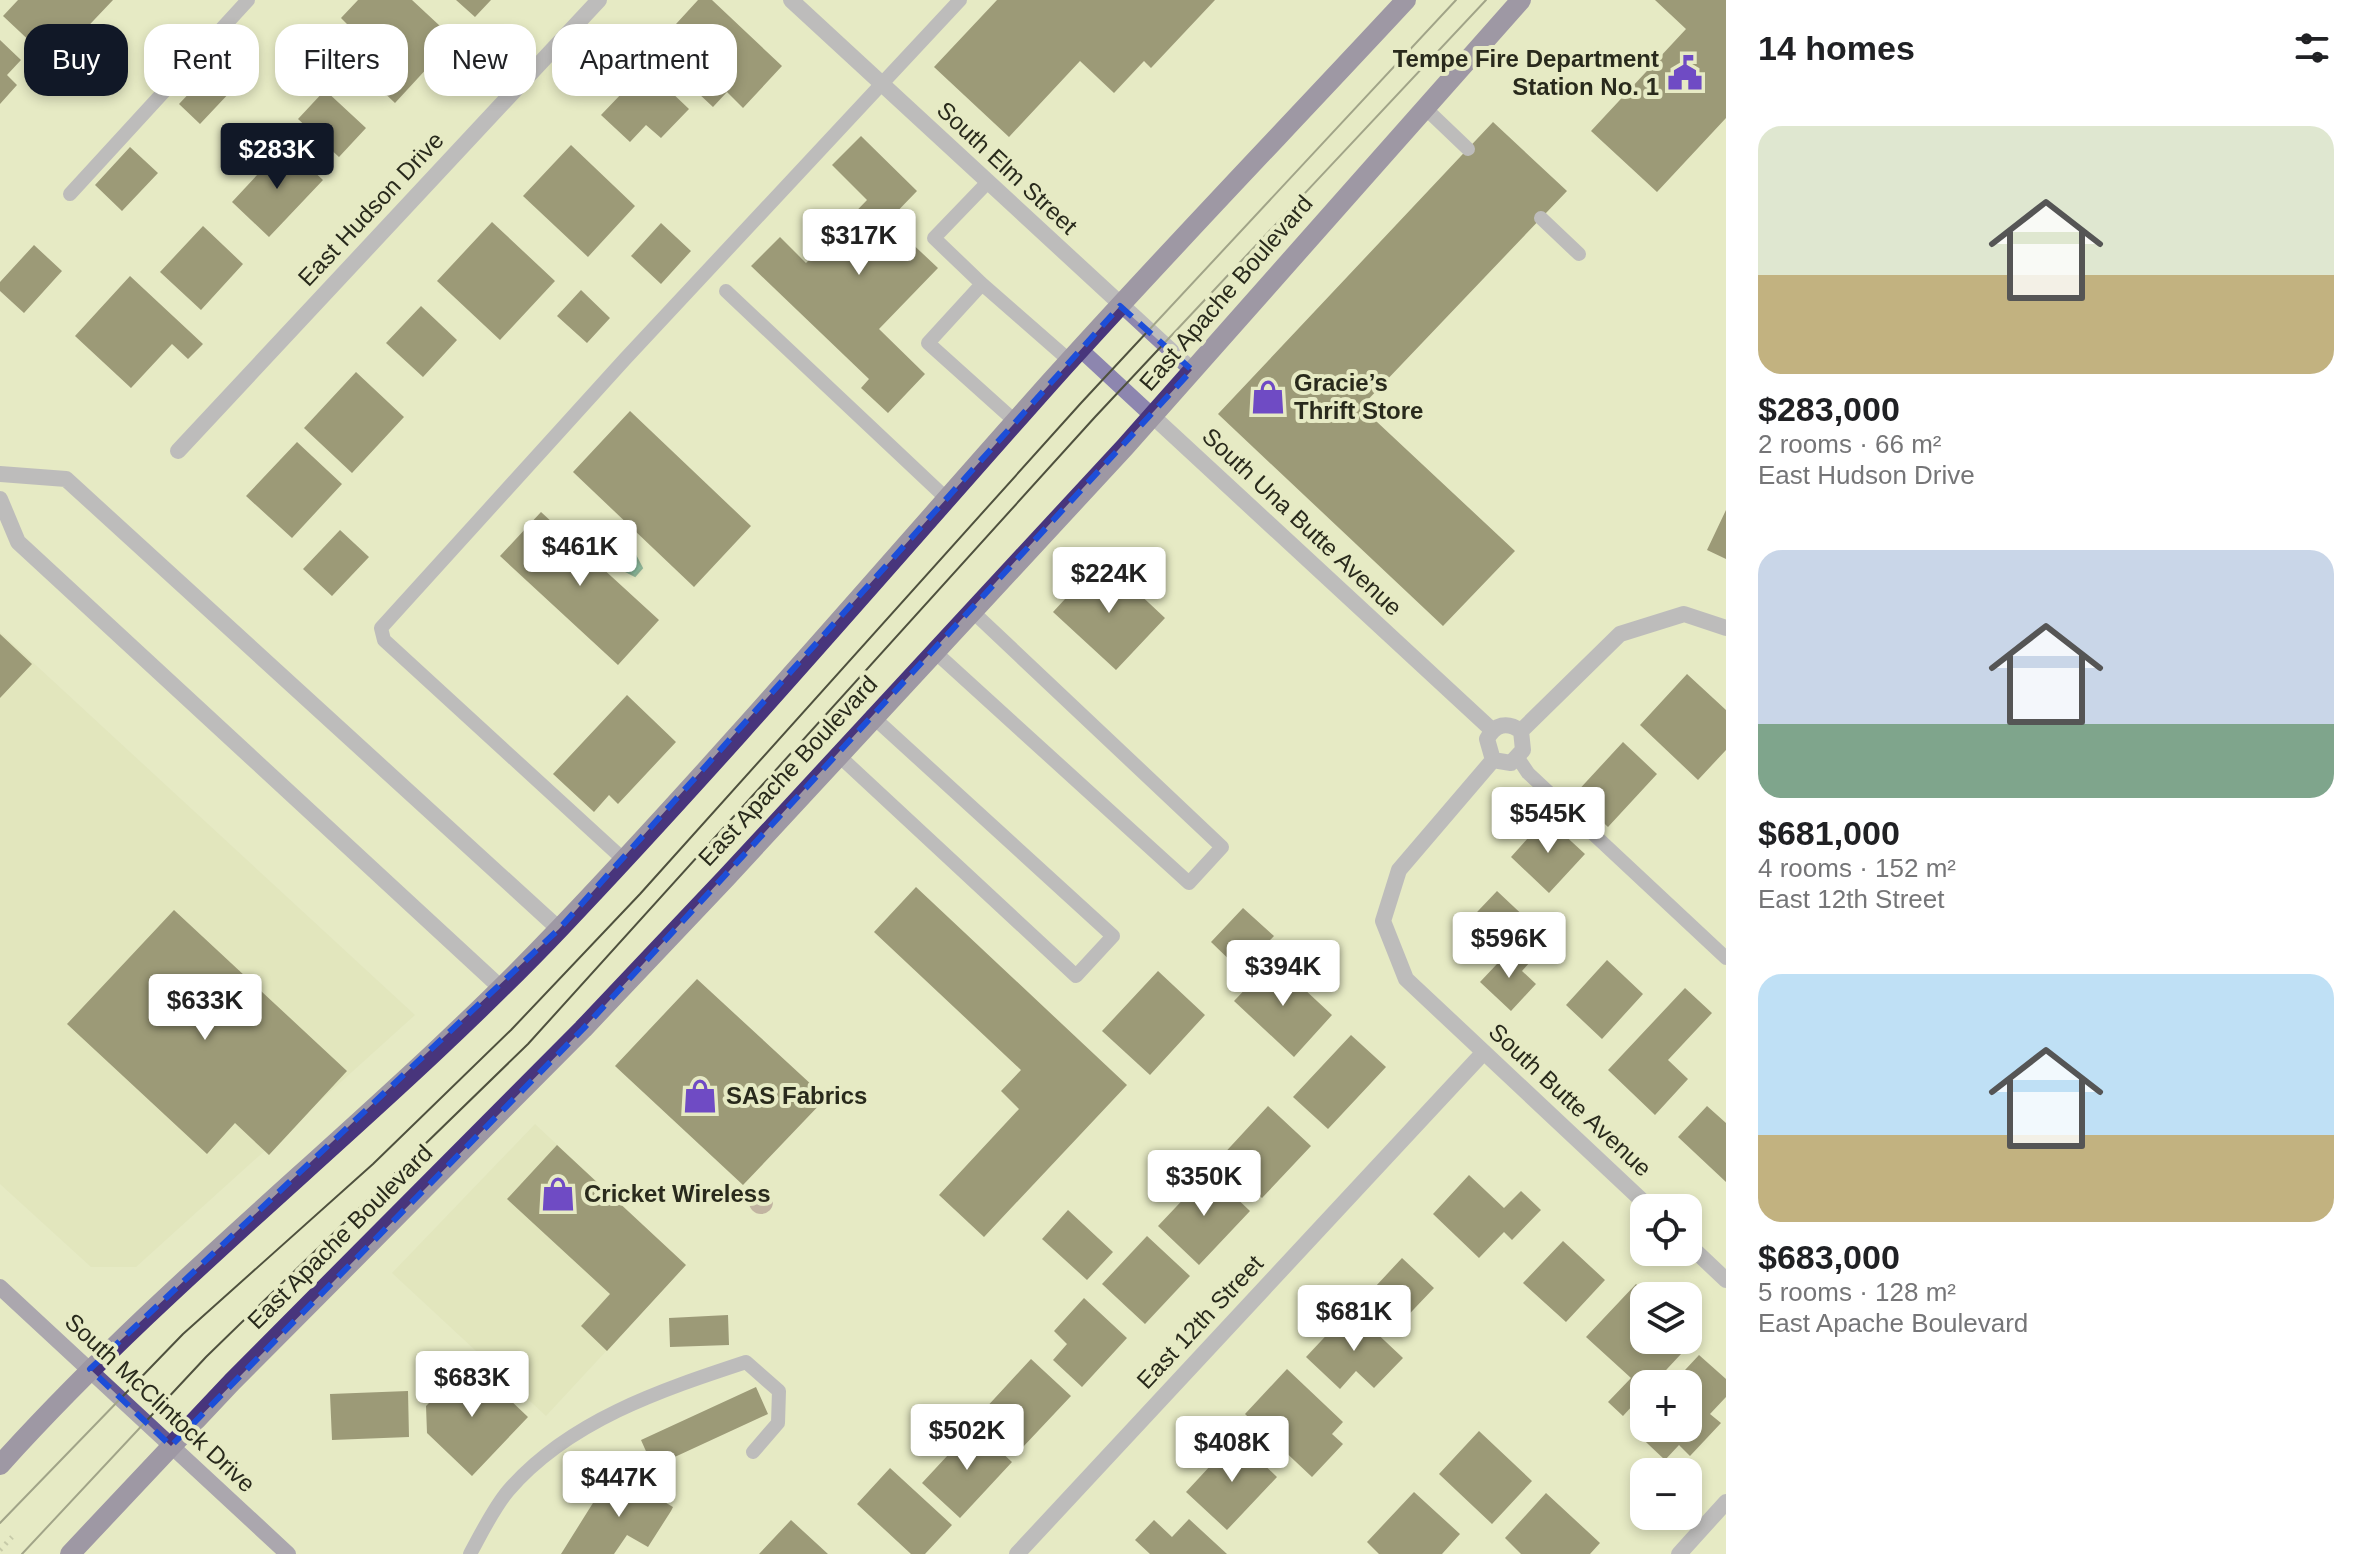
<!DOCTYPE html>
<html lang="en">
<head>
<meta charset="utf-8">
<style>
  :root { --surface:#fff; --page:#f6f6f6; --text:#202124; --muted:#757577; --accent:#111827 }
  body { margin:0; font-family:Arial,sans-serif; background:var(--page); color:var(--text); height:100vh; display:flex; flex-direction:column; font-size:30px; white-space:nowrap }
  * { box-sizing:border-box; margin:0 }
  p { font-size:26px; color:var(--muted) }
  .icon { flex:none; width:44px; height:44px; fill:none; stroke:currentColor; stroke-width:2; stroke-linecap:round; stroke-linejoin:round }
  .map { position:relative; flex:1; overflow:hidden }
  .drawer { display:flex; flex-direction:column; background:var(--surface); width:640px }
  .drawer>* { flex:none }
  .top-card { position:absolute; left:24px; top:24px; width:760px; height:72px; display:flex; gap:16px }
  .controls { position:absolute; left:1630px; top:1194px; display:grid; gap:16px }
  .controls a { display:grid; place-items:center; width:72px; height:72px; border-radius:16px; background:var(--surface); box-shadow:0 4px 12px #0003; font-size:40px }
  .price { position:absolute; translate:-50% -68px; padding:0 18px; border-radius:8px; background:#fff; color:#222; font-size:26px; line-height:52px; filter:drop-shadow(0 2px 4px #0008) }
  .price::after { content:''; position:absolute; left:50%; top:48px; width:24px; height:18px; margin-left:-12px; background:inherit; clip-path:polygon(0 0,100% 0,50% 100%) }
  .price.selected { background:var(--accent); color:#fff }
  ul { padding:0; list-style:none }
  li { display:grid; align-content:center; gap:16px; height:424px; padding:0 32px }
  li span { display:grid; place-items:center; height:248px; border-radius:24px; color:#555 }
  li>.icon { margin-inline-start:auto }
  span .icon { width:144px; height:144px; fill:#fffc; stroke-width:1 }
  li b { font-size:34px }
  h2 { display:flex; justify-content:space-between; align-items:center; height:96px; padding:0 32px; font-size:34px }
  .chip { padding:0 28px; border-radius:24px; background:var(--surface); box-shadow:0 4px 12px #0003; font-size:28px; line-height:72px }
  .chip.selected { background:var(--accent); color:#fff }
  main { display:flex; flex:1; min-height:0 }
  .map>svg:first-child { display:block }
  .built { fill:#dde2b4 }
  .water { fill:#31a387; stroke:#2f7f67; stroke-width:2 }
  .building { fill:#443a1a }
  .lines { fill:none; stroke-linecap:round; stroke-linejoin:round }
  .path { stroke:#a1a486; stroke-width:5; stroke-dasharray:2 6; stroke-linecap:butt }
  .service { stroke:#8d86af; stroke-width:14 }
  .minor { stroke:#8d86af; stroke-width:16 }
  .secondary { stroke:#645792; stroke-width:16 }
  .primary { stroke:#48357c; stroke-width:20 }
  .tram { stroke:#4f513e; stroke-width:2 }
  .tree { fill:#957475 }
  .marked { fill:none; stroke:#1d4ed8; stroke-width:6; stroke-dasharray:16 10; stroke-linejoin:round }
  .labels { text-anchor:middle; stroke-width:8; stroke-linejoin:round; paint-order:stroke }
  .poi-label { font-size:24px; font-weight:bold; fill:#292a1c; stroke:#e6eac4; text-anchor:start }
  .street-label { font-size:24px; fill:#292a1c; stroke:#e6eac4 }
</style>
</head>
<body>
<main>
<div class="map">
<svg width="1726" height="1554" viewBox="0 0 1726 1554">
  <rect width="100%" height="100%" fill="#e6eac4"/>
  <path class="built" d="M 0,632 L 415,1015 L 136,1267 L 91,1267 L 0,1184 Z
    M 535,1124 L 686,1265 L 546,1416 L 392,1273 Z"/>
  <path class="water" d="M 611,537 L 631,547 L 642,568 L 635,576 L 612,564 L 603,545 Z"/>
  <path class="building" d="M 18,0 L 113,0 L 75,40 L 90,53 L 68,77 L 3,16 Z
    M 358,0 L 412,0 L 454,39 L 395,103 L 337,48 L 353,30 L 341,18 Z
    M 456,0 L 491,0 L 475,17 Z
    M 698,0 L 712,0 L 782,66 L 743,108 L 727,92 L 713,107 L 668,65 L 681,51 L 665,36 Z
    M 997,0 L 1215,0 L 1151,68 L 1144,61 L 1114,93 L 1080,61 L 1009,137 L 934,67 Z
    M 1655,0 L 1726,0 L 1726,118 L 1657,192 L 1591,131 L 1686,29 Z
    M 0,40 L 21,60 L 7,75 L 17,85 L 0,104 Z
    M 646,68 L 689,109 L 661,138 L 646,125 L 630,142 L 601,115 Z
    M 210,71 L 232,90 L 200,124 L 179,104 Z
    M 325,90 L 366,128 L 339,157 L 298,119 Z
    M 1493,122 L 1567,191 L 1361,407 L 1515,551 L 1443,626 L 1218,414 Z
    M 861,136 L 917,191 L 888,221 L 938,268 L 879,329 L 925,374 L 888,413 L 861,388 L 869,379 L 751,266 L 780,237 L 806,263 L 867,200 L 832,165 Z
    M 285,145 L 323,180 L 269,237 L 232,202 Z
    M 571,145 L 635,206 L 588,257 L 523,196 Z
    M 130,147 L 158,173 L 122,211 L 95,185 Z
    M 492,222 L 555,281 L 500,340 L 437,281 Z
    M 661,223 L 691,251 L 661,284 L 631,256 Z
    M 203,226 L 243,264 L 201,310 L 160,272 Z
    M 34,245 L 62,271 L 24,313 L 0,291 L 0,282 Z
    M 130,276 L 203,344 L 188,359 L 172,344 L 131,388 L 75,336 Z
    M 581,290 L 610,318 L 587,343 L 557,316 Z
    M 421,306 L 457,340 L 423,377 L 386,343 Z
    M 356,372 L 404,417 L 352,473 L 304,428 Z
    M 630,411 L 751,526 L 694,587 L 573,472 Z
    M 297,442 L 342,484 L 292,538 L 246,496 Z
    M 1726,510 L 1726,559 L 1707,550 Z
    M 541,512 L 659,620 L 618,665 L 500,556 Z
    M 340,530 L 369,557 L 332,596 L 303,569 Z
    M 1102,559 L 1165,618 L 1116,670 L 1053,612 Z
    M 0,634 L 32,664 L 0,698 Z
    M 1687,674 L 1726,710 L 1726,750 L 1698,780 L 1640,725 Z
    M 627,695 L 676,742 L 618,804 L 609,795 L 594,812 L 553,774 Z
    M 1623,742 L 1657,774 L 1608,827 L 1574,795 Z
    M 1546,818 L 1585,854 L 1549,893 L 1511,857 Z
    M 916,887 L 1127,1085 L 984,1237 L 939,1195 L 1019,1109 L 1001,1091 L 1021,1070 L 874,932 Z
    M 1497,891 L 1529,921 L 1492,961 L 1460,930 Z
    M 1243,908 L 1274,936 L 1241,971 L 1211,942 Z
    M 174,910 L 347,1071 L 269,1155 L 235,1123 L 207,1154 L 67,1024 Z
    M 1513,947 L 1530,962 L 1522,971 L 1536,984 L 1511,1011 L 1480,982 Z
    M 1273,960 L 1332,1015 L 1294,1057 L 1234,1001 Z
    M 1607,960 L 1643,994 L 1602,1039 L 1566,1005 Z
    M 1158,971 L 1205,1015 L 1150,1075 L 1102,1031 Z
    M 697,979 L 826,1098 L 743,1185 L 615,1066 Z
    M 1685,988 L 1712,1013 L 1668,1060 L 1688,1079 L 1655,1115 L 1608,1070 Z
    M 1351,1035 L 1386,1067 L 1328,1129 L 1293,1097 Z
    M 1268,1106 L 1311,1146 L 1262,1198 L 1219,1159 Z
    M 1707,1106 L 1726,1123 L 1726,1182 L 1678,1137 Z
    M 557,1145 L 686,1265 L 607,1351 L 581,1326 L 610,1294 L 507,1199 Z
    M 1209,1172 L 1250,1211 L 1199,1265 L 1158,1226 Z
    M 1469,1175 L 1504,1208 L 1521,1191 L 1541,1210 L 1512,1240 L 1504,1232 L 1479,1258 L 1433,1214 Z
    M 1068,1210 L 1113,1252 L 1087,1280 L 1042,1239 Z
    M 1147,1236 L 1190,1276 L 1145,1324 L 1102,1284 Z
    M 1563,1241 L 1605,1280 L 1566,1322 L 1523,1283 Z
    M 1402,1258 L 1434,1288 L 1394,1330 L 1362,1301 Z
    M 1636,1284 L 1649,1296 L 1644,1296 L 1644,1340 L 1688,1340 L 1688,1333 L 1695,1339 L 1653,1384 L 1644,1384 L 1644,1393 L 1623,1416 L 1608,1402 L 1631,1378 L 1586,1337 Z
    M 1084,1298 L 1127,1338 L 1082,1387 L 1053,1360 L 1067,1344 L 1054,1331 Z
    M 1351,1309 L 1403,1358 L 1374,1388 L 1356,1371 L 1340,1389 L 1306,1357 Z
    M 728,1315 L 729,1345 L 670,1347 L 669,1318 Z
    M 1699,1355 L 1726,1379 L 1726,1397 L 1710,1414 L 1721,1423 L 1690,1456 L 1679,1445 L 1665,1460 L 1631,1428 L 1644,1414 L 1644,1428 L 1688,1428 L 1688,1384 L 1672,1384 Z
    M 1031,1359 L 1071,1396 L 1022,1448 L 983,1411 Z
    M 470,1362 L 528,1417 L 472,1476 L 427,1433 L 426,1406 Z
    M 1287,1369 L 1343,1422 L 1332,1434 L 1343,1444 L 1312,1477 L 1245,1414 Z
    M 756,1387 L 768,1414 L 653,1467 L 641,1440 Z
    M 408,1391 L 409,1437 L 332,1440 L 330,1394 Z
    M 974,1427 L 1012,1462 L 960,1518 L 922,1483 Z
    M 1479,1431 L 1532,1481 L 1492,1524 L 1439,1474 Z
    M 1236,1438 L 1277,1477 L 1227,1530 L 1186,1492 Z
    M 890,1468 L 952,1525 L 925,1554 L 911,1554 L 857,1504 Z
    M 613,1471 L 673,1507 L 671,1511 L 648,1547 L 627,1535 L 614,1554 L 561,1554 Z
    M 1414,1492 L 1460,1534 L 1442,1554 L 1379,1554 L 1367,1542 Z
    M 1546,1493 L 1600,1543 L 1590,1554 L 1521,1554 L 1505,1538 Z
    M 1189,1519 L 1227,1554 L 1150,1554 L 1135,1540 L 1154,1520 L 1172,1537 Z
    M 791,1520 L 828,1554 L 759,1554 Z"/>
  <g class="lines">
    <path class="path" d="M 0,1550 L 12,1537"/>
    <path class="service" d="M 1424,107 L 1468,149
      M 70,194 L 248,0
      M 1541,218 L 1579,254
      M 982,284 L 934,238 L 987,183
      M 726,291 L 947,499
      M 1016,422 L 928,343 L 982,284 L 1070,361
      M 935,652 L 1189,883 L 1222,847 L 972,611
      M 837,754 L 1076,976 L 1113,936 L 872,716
      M 1518,758 L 1528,773 L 1726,958
      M 623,859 L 384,640 L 381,628 L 625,359 L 960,0
      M 470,1554 C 481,1534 493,1509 508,1491 C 568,1421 661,1390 746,1362 L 779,1391 L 778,1423 L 753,1452"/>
    <path class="minor" d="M 791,0 L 1192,370
      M 1080,349 L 1492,730
      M 178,451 L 599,0
      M 0,474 L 66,479 L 559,929
      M 0,499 L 18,542 L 500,987
      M 1521,731 L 1620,634 L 1684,614 L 1726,628
      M 1493,760 L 1487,739 C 1495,724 1507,721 1521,731 L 1523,750 L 1511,763 L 1493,760 L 1399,870 L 1383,921 L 1406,979 L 1650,1208
      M 1688,1244 L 1726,1280
      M 1017,1554 L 1484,1052
      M 1679,1554 L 1726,1502"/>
    <path class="secondary" d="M 0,1287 L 288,1554"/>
    <path class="primary" d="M 0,1465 C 174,1272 381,1116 560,928 C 729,750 888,564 1051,381 C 1167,252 1288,127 1406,0
      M 70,1554 L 232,1382 L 583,1029 L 726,878 L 1125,447 L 1521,0"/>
    <path class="tram" d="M 0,1523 L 183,1334 L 373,1164 L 511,1030 L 640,894 L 1081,403 L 1456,0
      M 22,1554 L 206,1357 L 528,1044 L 1095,417 L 1486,0"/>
  </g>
  <circle class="tree" cx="761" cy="1202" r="12"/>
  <path d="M0 0H1726V1554H0ZM 1120,306 L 1192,370 L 583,1029 L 171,1446 L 90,1369 L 559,929 Z" fill="#e6eac4" fill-opacity=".55" fill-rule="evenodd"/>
  <path class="marked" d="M 1120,306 L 1192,370 L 583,1029 L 171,1446 L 90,1369 L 559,929 Z"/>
  <defs>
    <g id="civic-bare" transform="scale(2.76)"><path d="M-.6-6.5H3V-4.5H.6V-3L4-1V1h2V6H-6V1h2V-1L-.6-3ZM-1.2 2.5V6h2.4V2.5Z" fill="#6f4bc4" stroke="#e6eac4" stroke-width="2.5" paint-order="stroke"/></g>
    <g id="shop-bare" transform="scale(2.76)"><path d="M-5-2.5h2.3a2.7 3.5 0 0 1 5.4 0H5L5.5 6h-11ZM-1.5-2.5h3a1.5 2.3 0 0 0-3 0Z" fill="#6f4bc4" stroke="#e6eac4" stroke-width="2.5" paint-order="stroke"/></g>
  </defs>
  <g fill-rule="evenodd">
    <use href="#civic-bare" x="1685" y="73"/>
    <use href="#shop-bare" x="1268" y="397"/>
    <use href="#shop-bare" x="700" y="1096"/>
    <use href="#shop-bare" x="558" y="1194"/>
  </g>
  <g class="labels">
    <g class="poi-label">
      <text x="1659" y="67" text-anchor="end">Tempe Fire Department<tspan x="1659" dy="28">Station No. 1</tspan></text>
      <text x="1294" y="391">Gracie’s<tspan x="1294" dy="28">Thrift Store</tspan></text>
      <text x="726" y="1104">SAS Fabrics</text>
      <text x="584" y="1202">Cricket Wireless</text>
    </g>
    <g class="street-label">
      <text transform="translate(1007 168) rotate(43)" y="8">South Elm Street</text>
      <text transform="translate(371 209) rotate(-47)" y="8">East Hudson Drive</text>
      <text transform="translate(1226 293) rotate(-49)" y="8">East Apache Boulevard</text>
      <text transform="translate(1302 522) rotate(43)" y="8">South Una Butte Avenue</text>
      <text transform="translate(788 771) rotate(-47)" y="8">East Apache Boulevard</text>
      <text transform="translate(1570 1100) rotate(43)" y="8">South Butte Avenue</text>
      <text transform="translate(340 1237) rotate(-45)" y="8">East Apache Boulevard</text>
      <text transform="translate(1200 1322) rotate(-47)" y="8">East 12th Street</text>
      <text transform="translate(160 1403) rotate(43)" y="8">South McClintock Drive</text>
    </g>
  </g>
</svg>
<div class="controls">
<a><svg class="icon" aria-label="locate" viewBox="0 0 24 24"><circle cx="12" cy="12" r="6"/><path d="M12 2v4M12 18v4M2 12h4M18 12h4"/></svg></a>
<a><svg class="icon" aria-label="layers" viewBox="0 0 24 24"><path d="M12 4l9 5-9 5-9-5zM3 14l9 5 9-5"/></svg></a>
<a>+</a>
<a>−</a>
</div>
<b class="price selected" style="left:277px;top:191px">$283K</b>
<b class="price" style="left:859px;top:277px">$317K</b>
<b class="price" style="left:580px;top:588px">$461K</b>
<b class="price" style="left:1109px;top:615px">$224K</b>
<b class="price" style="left:1548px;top:855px">$545K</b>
<b class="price" style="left:1509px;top:980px">$596K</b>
<b class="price" style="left:1283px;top:1008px">$394K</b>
<b class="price" style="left:205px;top:1042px">$633K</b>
<b class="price" style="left:1204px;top:1218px">$350K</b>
<b class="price" style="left:1354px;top:1353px">$681K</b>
<b class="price" style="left:472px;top:1419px">$683K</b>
<b class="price" style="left:967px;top:1472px">$502K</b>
<b class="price" style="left:1232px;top:1484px">$408K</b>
<b class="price" style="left:619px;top:1519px">$447K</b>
<div class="top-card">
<a class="chip selected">Buy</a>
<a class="chip">Rent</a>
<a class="chip">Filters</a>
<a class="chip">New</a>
<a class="chip">Apartment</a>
</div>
</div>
<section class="drawer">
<h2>14 homes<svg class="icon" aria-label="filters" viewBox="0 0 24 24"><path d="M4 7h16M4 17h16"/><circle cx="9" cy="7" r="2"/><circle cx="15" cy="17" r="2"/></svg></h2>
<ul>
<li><span style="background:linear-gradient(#dfe7d0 60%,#c2b280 0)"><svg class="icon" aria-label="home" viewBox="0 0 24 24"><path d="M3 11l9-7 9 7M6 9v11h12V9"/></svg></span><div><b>$283,000</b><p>2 rooms · 66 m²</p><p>East Hudson Drive</p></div></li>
<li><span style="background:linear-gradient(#c9d6e8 70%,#7fa58c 0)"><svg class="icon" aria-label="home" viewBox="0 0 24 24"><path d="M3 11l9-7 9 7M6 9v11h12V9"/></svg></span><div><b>$681,000</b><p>4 rooms · 152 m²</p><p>East 12th Street</p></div></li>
<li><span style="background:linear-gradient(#bfe0f5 65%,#c2b280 0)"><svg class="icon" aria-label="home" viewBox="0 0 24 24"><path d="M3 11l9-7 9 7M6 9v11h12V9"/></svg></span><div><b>$683,000</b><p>5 rooms · 128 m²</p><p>East Apache Boulevard</p></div></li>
</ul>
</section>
</main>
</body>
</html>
